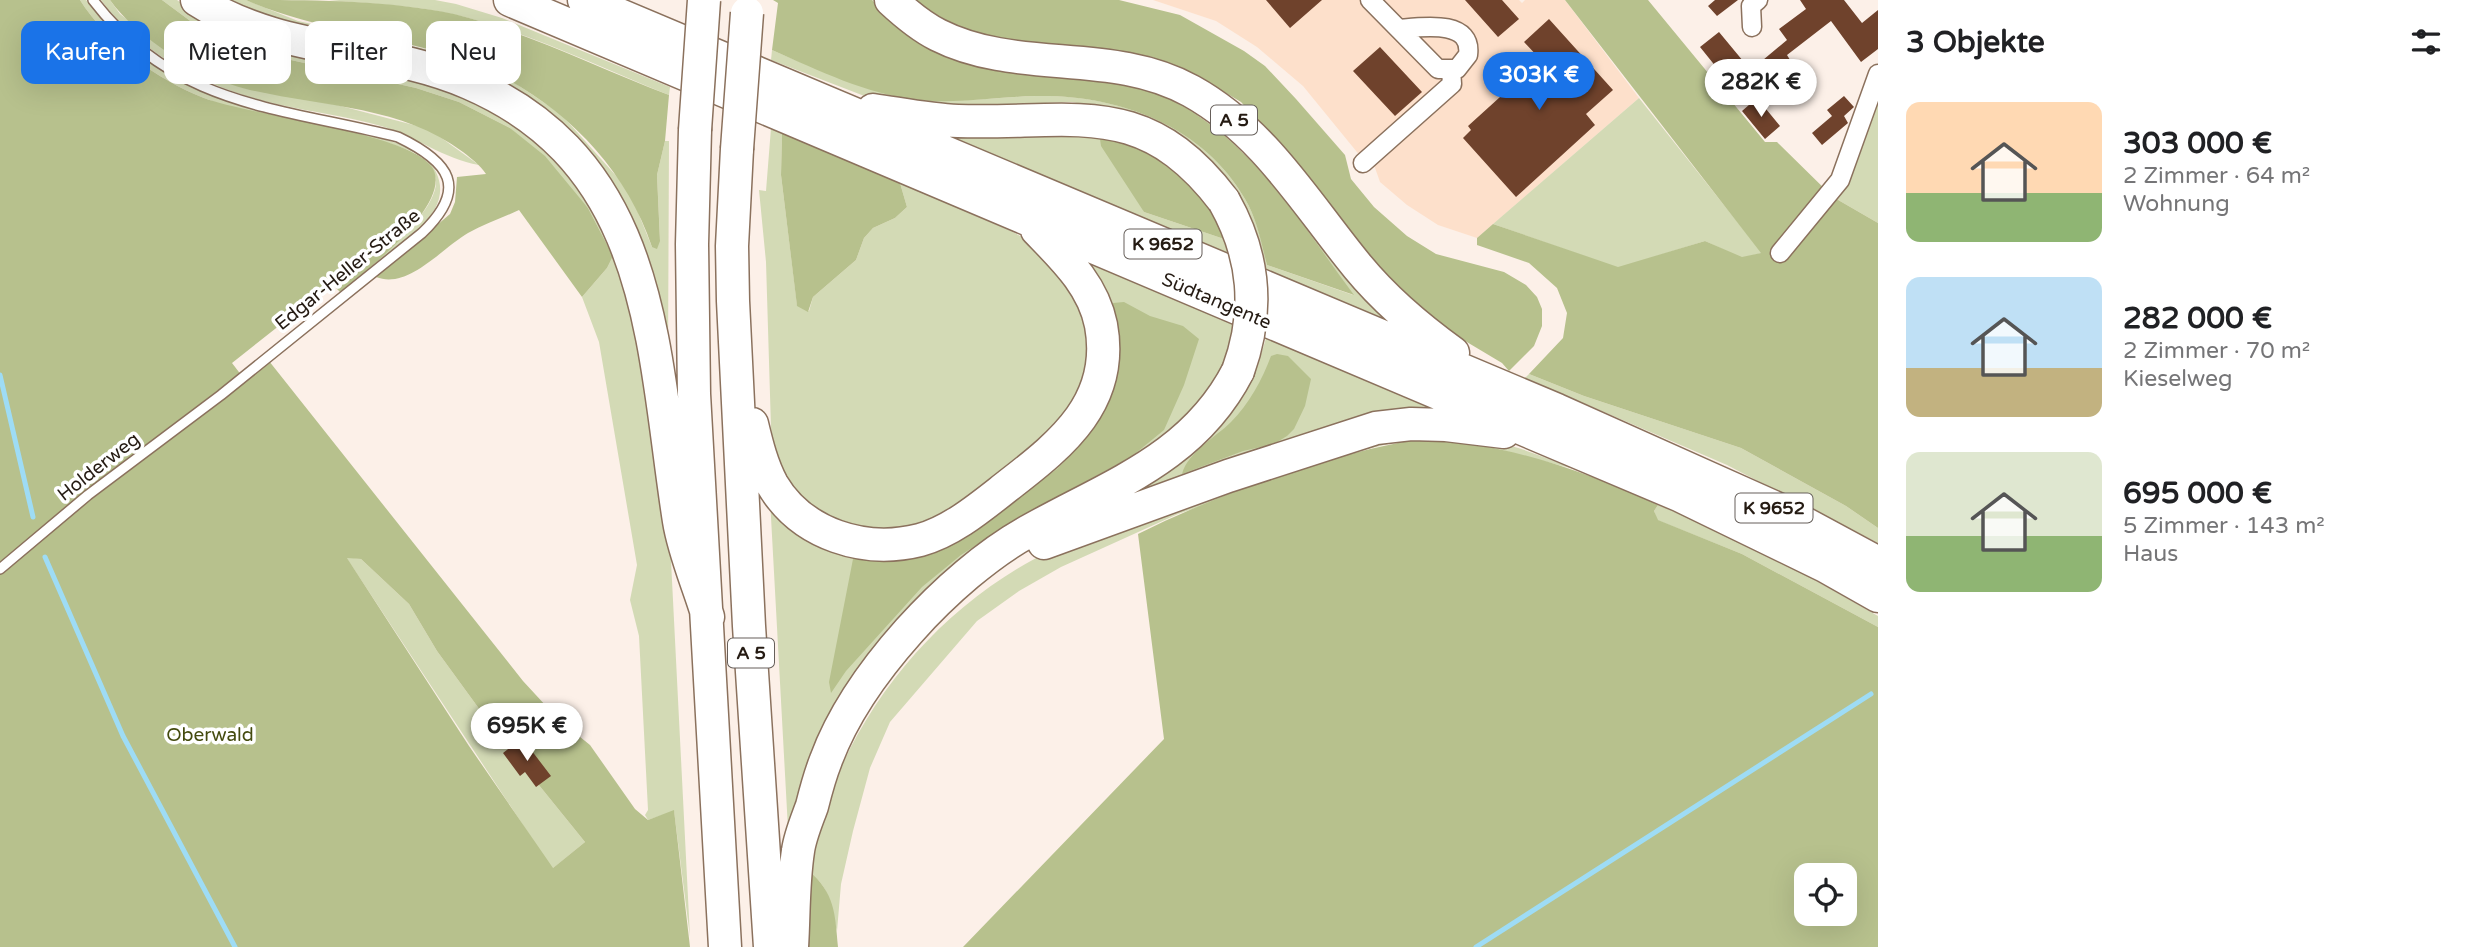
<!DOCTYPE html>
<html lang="de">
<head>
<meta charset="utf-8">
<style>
  :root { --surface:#fff; --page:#f6f6f6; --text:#202124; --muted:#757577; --accent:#1a73e8 }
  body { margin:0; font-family:"Varela Round",sans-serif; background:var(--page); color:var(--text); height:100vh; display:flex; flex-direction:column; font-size:26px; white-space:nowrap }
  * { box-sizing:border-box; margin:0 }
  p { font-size:23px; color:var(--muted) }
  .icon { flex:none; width:38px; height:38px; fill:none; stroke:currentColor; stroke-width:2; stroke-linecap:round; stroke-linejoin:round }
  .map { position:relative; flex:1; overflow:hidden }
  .sheet { display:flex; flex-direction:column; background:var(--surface); width:595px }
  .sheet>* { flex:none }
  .top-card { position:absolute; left:21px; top:21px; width:665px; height:63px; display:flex; gap:14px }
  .fabs { position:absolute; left:1794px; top:863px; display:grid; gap:14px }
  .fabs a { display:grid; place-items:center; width:63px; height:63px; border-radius:14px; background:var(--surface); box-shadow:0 7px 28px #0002; font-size:35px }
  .price { position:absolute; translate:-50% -60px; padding:0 16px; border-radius:24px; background:#fff; color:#222; font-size:23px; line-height:46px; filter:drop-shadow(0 2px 4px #0008) }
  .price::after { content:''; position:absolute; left:50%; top:42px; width:21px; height:16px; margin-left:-10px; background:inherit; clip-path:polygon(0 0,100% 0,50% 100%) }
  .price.on { background:var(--accent); color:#fff }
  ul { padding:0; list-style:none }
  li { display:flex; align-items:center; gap:21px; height:175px; padding:0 28px }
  li span { display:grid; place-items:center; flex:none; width:196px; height:140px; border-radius:14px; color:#555 }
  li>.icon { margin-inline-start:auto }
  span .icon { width:84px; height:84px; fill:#fffc; stroke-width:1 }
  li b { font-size:30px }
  h2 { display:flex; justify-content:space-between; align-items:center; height:84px; padding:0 28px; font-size:30px }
  .pill { padding:0 24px; border-radius:14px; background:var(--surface); box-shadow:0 7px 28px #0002; font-size:24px; line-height:63px }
  .pill.on { background:var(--accent); color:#fff }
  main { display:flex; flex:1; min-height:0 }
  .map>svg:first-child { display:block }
  .built { fill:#fde0cb }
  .green { fill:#d3dab5 }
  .forest { fill:#b7c18d; fill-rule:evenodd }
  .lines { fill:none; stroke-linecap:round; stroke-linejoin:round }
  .stream { stroke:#9edcf5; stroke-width:5 }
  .building { fill:#6f422c }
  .lane-casing { stroke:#8b715d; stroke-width:12 }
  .street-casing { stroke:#8b715d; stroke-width:21 }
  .highway-casing { stroke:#8b715d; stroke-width:35 }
  .lane { stroke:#fff; stroke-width:9 }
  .street { stroke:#fff; stroke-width:18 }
  .highway { stroke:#fff; stroke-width:32 }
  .highway-bridge-casing { stroke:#8b715d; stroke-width:35; stroke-linecap:butt }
  .highway-bridge { stroke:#fff; stroke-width:32 }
  .labels { text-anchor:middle; stroke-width:7; stroke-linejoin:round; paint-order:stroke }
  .shield { fill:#fff; stroke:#665f5a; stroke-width:2 }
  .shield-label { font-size:18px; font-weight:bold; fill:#251b13 }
  .street-label { font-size:19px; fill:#251b13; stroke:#fff }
  .park-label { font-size:19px; fill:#444b0f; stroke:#fff }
</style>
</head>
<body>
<main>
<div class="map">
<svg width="1878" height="947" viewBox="0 0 1878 947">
  <rect width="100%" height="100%" fill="#fcf0e8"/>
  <path class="built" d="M 1153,0 L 1519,0 L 1522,3 L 1525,0 L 1565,0 L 1639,98 L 1477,238 L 1438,225 L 1407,205 L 1380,182 L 1374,165 L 1361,157 L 1303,86 L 1257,47 L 1216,21 Z"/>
  <path class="green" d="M 80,0 L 86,0 C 122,45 165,76 218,97 C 261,114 308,122 352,132 C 375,137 399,141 419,153 C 426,157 432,164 436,172 C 456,213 399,244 373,266 C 392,246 436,209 436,182 C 436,172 429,161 420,156 C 405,147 387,143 370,138 C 316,123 257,119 204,98 C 156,79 108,44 80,0 Z
    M 101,0 L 110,0 L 120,14 L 180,60 L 218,77 L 244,88 L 337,105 L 429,129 L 479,165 C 444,159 415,136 381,126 C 346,116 311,112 276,104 C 208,88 144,57 101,0 Z
    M 162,0 L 177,0 L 208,21 L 419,78 L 510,118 L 580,183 L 624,264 L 669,521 L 690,937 L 674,811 L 648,820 L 645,815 L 648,810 L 639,636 L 630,600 L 637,565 L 599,342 L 582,297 L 607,268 L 613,256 L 588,208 L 510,128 L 459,102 L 416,88 L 282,58 L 225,39 L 193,23 Z
    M 212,0 L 246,0 L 298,21 L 448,54 L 515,83 L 561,114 L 618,178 L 633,200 L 652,247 L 660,240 L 657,175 L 665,141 L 669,141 L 668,359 L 578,150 L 369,46 Z
    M 329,0 L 435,0 L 456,4 L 502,18 L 670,87 L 669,95 C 598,67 527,31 452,14 C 412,5 370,4 329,0 Z
    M 872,0 L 879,0 L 892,13 L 1101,69 L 1213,112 L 1410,331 L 1267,272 L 1260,241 L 1246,207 L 1112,110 L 1072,102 L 936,107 L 867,97 L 771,60 L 772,50 C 810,67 847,80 888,91 C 899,94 912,99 924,100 C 961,103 998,97 1036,96 C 1118,94 1203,125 1245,199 C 1257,219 1262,242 1267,265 L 1353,295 L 1275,187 L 1245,153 L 1202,117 L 950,57 L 916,40 Z
    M 1878,86 L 1878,223 L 1833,197 Z
    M 1639,98 L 1762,253 L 1742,258 L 1705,241 L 1618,268 L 1493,224 Z
    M 771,128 L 782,133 L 781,175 L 797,305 L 809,311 L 813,297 L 856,260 L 864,238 L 873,228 L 895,218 L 907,207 L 900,183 L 1011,231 L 1035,244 L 1057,261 L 1094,339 L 1078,410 L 958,512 L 900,536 L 823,519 L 787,486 L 774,450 L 771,428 L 766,262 L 759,190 L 766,191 Z
    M 1115,130 L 1144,212 L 1230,241 L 1235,258 L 943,136 Z
    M 1079,258 L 1238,325 L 1217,385 L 1166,442 L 955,570 L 788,829 L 770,499 L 918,550 L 1103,392 Z
    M 1266,338 L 1457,417 L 1122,501 C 1194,459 1243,421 1266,338 Z
    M 1529,374 L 1584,396 L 1741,448 L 1846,506 L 1878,528 L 1878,543 L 1727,465 L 1525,378 Z
    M 1410,431 C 1475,431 1515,445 1574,469 L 1471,442 L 1426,438 L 1392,443 L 1356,452 L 1178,514 L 1061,567 L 1019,591 L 977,621 L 890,722 L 870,768 L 853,831 L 841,884 L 837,931 C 830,902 832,891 808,870 C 835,730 929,607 1058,547 L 1340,447 Z
    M 1658,505 C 1734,535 1808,575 1878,616 L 1878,627 L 1742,554 L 1657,520 L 1654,511 Z
    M 346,557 L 361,559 L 409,604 L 437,651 L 496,732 L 585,842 L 552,869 Z"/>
  <path class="forest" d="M 0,0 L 80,0 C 108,44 156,79 204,98 C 251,116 408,132 432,167 C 455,202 365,273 340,292 L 332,284 L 232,363 L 245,380 L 269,361 L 523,681 L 559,720 L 590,745 L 635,809 L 648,820 L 674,810 L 690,947 L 0,947 ZM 347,558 L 361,559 L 409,604 L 437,651 L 496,732 L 585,842 L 553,868 L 469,746 Z
    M 110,0 L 162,0 L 193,23 L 225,39 L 282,58 L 416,88 L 459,102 L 510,128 L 545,156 L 588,208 L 613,256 L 607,268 L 582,297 L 519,210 C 502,218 484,224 468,233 C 442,248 408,290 376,277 L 450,214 L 455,202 L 457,177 L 486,174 C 480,165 472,159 463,152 C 400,105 320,107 246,89 C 201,78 137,38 110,0 Z
    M 246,0 C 315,0 386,0 454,14 C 528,32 598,68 669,95 L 665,141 L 657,175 L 660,241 L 657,249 L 652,247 C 621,154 540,82 446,54 C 379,34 310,28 246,0 Z
    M 773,0 L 872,0 C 940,71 993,68 1084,78 C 1115,82 1143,86 1171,100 C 1253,141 1301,224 1354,295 L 1267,265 C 1261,242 1257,219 1245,199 C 1203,125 1117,94 1035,96 C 996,97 957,104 918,100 C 866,94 820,71 772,50 L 778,3 Z
    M 913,0 L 1119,0 L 1180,15 L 1244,51 L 1265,66 L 1296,99 L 1345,155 L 1351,179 L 1374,207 L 1407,236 L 1436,254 L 1504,272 L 1526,285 L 1537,297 L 1542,309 L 1542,326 L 1534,346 L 1509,371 L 1502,363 L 1430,320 L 1380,270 L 1296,161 L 1241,102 L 1206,81 L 1152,57 L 1127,52 L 990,39 L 958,28 Z
    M 1565,0 L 1648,0 L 1765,142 L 1777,142 L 1833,197 L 1878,223 L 1878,528 L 1846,506 L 1741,448 L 1584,396 L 1529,374 L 1563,338 L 1567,313 L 1557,288 L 1529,263 L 1477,245 L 1477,238 L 1493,224 L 1618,267 L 1705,241 L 1742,257 L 1761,253 Z
    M 782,133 L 900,183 L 907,207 L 895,218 L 873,228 L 864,238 L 856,260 L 813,297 L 808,312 L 797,306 L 781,175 Z
    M 1107,135 C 1146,141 1184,173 1210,203 C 1219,213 1224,229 1230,241 L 1144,212 L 1101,146 L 1100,139 Z
    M 1124,302 L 1150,316 L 1183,326 L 1199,339 L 1184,385 L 1164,430 L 1131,457 L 1016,519 L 961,555 L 922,587 L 846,671 L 831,693 L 829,682 L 853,559 L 975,527 L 1057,469 L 1085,440 L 1105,406 L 1116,376 L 1118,347 L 1111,306 L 1113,303 Z
    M 1277,354 L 1288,356 L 1311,379 L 1305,406 L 1294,429 L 1287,436 L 1274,444 L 1243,451 L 1182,474 C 1188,452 1216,437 1231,422 C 1249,404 1262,380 1271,356 Z
    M 1426,438 C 1508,445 1584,470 1658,505 L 1654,511 L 1658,520 L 1742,554 L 1878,627 L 1878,947 L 963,947 L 1164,739 L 1138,534 C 1222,492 1334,452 1426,438 ZM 1806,875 L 1844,875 L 1844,914 L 1806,914 Z
    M 808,870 C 835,893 835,913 838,947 L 805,947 Z"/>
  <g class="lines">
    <path class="stream" d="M 0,375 L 33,517
      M 45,557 L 123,736 L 235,947
      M 1476,947 L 1871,694"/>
  </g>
  <path class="building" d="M 1266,0 L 1322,0 L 1290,28 Z
    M 1465,0 L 1502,0 L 1519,19 L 1498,37 Z
    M 1715,0 L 1738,0 L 1717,16 L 1708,6 Z
    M 1800,0 L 1844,0 L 1862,23 L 1878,10 L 1878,49 L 1861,62 L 1831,21 L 1787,55 L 1795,68 L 1774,86 L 1757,65 L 1787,40 L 1779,29 L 1806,9 Z
    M 1549,19 L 1613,90 L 1586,114 L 1595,125 L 1516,197 L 1463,138 L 1471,130 L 1468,126 L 1541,60 L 1524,42 Z
    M 1719,32 L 1748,67 L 1729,83 L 1700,47 Z
    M 1380,47 L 1422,92 L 1395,116 L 1353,71 Z
    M 1844,96 L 1854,107 L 1844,116 L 1848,123 L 1822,145 L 1812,133 L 1832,116 L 1827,110 Z
    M 1757,98 L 1780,126 L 1765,139 L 1742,111 Z
    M 522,738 L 551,776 L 536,787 L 525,772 L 520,776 L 503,753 Z"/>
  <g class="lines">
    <g class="lane-casing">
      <path id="lane" d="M 0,569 L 88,495 L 221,395 L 422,233 C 469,188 450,162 398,137 C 279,107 175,107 93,0"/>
    </g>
    <g class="street-casing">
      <path id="street" d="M 1370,0 L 1438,69 L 1457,69 L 1468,55 C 1473,19 1422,27 1399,29
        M 1752,27 L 1751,6 L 1758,0
        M 1363,163 L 1452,84 L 1451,70
        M 1780,253 L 1840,180 L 1878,74"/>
    </g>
    <g class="highway-casing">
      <path id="highway" d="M 197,0 C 279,54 381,45 469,83 C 657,164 652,350 679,521 C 684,553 699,586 708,617
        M 510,0 L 1681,496 L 1825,566 L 1878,596
        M 584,0 L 1557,410 L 1778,509 L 1878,563
        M 891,0 C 905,13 920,26 938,35 C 1017,75 1112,47 1191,91 C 1265,132 1306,204 1358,267 C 1386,301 1417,327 1453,353
        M 873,110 C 901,114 930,120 958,121 C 1072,125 1143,94 1224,201
        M 695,130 L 692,244 L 694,394 L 725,947
        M 737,149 L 732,246 L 733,301 L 749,626 L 770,947
        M 752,424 C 757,445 762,465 772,484 C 802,535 865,554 920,540 C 953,531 983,505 1010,484 C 1063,443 1115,401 1101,325 C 1093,285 1064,258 1037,230
        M 1044,543 L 1228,476 L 1376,428 L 1411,424 L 1446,425 L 1504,432
        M 792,947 C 794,916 793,883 798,851 C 800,836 807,820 812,806 C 816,790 820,775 826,760 C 857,676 949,576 1027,532 C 1108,486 1193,459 1238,371"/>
    </g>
    <use href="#lane" class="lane"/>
    <use href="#street" class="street"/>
    <use href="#highway" class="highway"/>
    <g class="highway-bridge-casing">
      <path id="highway-bridge" d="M 695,130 L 704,0
        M 737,149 L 747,13
        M 1224,201 C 1255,256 1260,311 1238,371"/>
    </g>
    <use href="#highway-bridge" class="highway-bridge"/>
  </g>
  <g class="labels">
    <g class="shield">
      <rect x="1211" y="105.5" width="46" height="29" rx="5"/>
      <rect x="1124.5" y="229.5" width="77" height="29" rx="5"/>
      <rect x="1735.5" y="493.5" width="77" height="29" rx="5"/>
      <rect x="728" y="638.5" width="46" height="29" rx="5"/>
    </g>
    <g class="shield-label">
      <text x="1234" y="126">A 5</text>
      <text x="1163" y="250">K 9652</text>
      <text x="1774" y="514">K 9652</text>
      <text x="751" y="659">A 5</text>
    </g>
    <g class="street-label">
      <text transform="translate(347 269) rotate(-39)" y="7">Edgar-Heller-Straße</text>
      <text transform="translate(1217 300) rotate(23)" y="7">Südtangente</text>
      <text transform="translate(98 466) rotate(-38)" y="7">Holderweg</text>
    </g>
    <g class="park-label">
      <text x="210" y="741">Oberwald</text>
    </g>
  </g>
</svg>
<div class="fabs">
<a><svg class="icon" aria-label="locate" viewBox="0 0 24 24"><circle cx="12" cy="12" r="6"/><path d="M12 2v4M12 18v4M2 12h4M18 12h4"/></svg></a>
</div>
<b class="price on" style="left:1539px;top:112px">303K €</b>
<b class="price" style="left:1761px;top:119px">282K €</b>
<b class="price" style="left:527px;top:763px">695K €</b>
<div class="top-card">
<a class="pill on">Kaufen</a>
<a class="pill">Mieten</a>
<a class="pill">Filter</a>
<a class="pill">Neu</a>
</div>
</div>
<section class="sheet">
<h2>3 Objekte<svg class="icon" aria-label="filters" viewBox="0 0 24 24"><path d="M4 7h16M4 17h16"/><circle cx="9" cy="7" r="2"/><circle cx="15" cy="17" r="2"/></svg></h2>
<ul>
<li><span style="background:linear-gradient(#ffd9b3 65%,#8fb573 0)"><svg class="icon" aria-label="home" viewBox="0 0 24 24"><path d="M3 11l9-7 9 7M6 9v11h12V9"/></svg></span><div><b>303 000 €</b><p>2 Zimmer · 64 m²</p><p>Wohnung</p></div></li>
<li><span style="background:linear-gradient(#bfe0f5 65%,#c2b280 0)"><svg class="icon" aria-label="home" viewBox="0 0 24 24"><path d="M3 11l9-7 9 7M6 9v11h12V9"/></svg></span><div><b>282 000 €</b><p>2 Zimmer · 70 m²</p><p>Kieselweg</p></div></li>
<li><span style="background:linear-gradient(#dfe7d0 60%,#8fb573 0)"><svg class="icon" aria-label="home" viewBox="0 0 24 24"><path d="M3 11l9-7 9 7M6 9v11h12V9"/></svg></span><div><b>695 000 €</b><p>5 Zimmer · 143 m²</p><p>Haus</p></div></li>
</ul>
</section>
</main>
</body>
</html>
